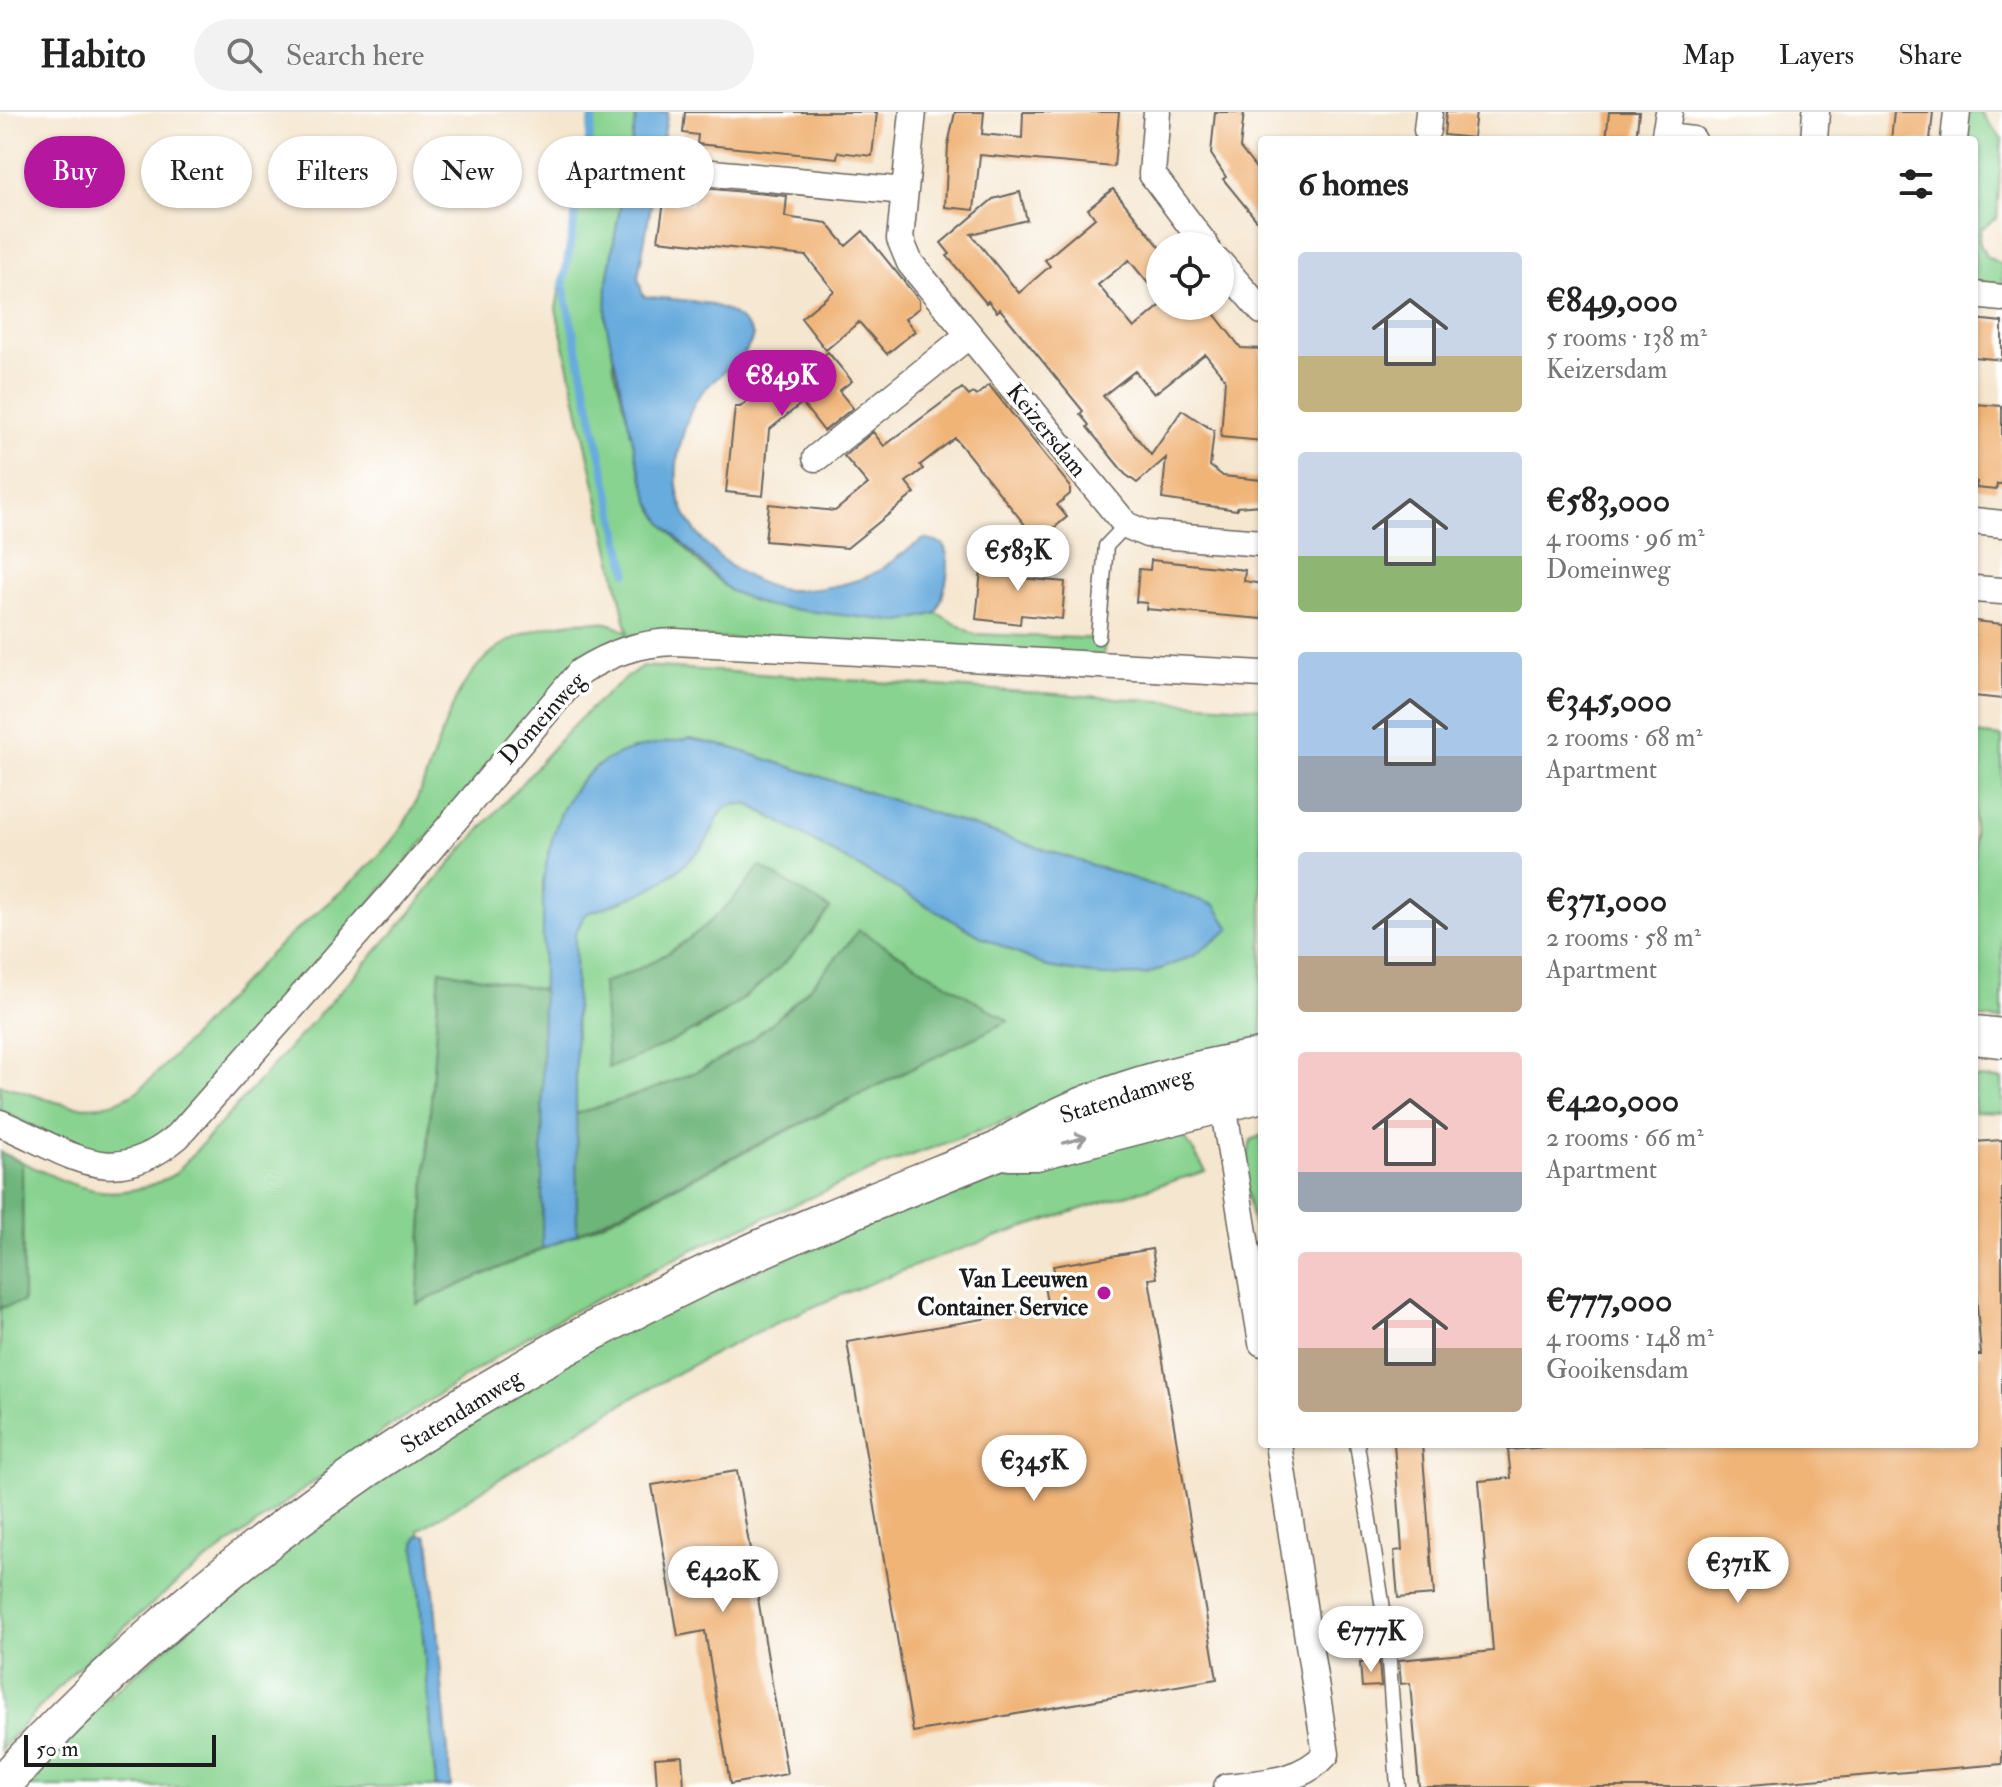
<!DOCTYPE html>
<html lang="en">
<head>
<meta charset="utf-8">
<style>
  :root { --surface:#fff; --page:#f2f2f2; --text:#222; --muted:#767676; --line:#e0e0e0; --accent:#b5179e }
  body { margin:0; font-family:"IM FELL Double Pica",serif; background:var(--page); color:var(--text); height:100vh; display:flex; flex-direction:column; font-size:30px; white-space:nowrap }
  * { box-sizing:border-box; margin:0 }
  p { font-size:26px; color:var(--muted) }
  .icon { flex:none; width:44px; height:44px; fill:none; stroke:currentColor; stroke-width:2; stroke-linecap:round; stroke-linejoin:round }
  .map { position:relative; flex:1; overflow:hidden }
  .drawer { position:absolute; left:1258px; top:24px; width:720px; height:1312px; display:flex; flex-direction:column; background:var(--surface); border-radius:8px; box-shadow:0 2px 6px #0004 }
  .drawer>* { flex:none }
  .banner { position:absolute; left:24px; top:24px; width:760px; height:72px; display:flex; gap:16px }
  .buttons { position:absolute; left:1146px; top:120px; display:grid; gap:16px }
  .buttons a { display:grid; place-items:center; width:88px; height:88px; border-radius:50%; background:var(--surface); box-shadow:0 2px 6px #0004; font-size:40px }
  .scale { position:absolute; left:24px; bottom:20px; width:192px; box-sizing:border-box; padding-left:8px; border:4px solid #1c1c1c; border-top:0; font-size:22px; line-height:28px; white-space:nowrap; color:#1c1c1c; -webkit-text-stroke:6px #fff; paint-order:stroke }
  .price { position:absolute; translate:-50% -68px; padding:0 18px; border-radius:28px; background:#fff; color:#222; font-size:26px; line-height:52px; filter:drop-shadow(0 2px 4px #0008) }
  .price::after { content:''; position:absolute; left:50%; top:48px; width:24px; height:18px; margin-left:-12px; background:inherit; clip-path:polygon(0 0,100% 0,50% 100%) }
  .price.selected { background:var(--accent); color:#fff }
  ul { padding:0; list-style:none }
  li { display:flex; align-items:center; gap:24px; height:200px; padding:0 40px }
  li span { display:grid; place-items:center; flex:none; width:224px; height:160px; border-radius:8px; color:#555 }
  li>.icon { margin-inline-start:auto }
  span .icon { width:96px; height:96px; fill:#fffc; stroke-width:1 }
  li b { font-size:34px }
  h2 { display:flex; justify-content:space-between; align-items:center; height:96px; padding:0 40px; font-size:34px }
  .pill { padding:0 28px; border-radius:36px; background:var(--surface); box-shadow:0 2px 6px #0004; font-size:28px; line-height:72px }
  .pill.selected { background:var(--accent); color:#fff }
  header { display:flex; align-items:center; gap:48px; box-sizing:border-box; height:112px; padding:0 40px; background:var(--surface); border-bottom:2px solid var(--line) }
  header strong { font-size:38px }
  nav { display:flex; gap:44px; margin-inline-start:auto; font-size:28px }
  .search { width:560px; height:72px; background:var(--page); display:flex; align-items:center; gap:20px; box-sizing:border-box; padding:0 28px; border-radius:44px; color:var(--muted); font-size:30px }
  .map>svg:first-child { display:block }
  .green { fill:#88d390; stroke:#527856; stroke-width:2; fill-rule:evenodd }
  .forest { fill:#6eb57a; stroke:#45684b; stroke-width:2 }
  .water { fill:#68abdd; stroke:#42647c; stroke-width:2 }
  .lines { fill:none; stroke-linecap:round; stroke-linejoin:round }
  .stream { stroke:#68abdd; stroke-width:8 }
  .building { fill:#f0b477 }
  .lane-casing { stroke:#68635b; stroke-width:17 }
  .street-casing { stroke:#68635b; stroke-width:29 }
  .secondary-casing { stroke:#68635b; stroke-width:41 }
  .lane { stroke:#fff; stroke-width:14 }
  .street { stroke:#fff; stroke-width:26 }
  .secondary { stroke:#fff; stroke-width:38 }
  .oneway { stroke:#999 }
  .poi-dot { fill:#b5179e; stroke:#fff; stroke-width:3 }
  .labels { text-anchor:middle; stroke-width:7; stroke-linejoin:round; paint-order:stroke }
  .street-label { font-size:24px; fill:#1c1c1c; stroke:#fff }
  .poi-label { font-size:24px; font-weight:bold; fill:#1c1c1c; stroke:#fff; text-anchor:end }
</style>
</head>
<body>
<header>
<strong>Habito</strong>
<div class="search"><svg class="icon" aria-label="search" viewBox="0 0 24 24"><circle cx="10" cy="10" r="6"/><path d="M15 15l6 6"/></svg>Search here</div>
<nav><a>Map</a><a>Layers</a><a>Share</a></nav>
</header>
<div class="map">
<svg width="2002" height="1675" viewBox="0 0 2002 1675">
  <rect width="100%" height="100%" fill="#fff"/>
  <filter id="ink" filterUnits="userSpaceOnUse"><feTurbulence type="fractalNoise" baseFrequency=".0125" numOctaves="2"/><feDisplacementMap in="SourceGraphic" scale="16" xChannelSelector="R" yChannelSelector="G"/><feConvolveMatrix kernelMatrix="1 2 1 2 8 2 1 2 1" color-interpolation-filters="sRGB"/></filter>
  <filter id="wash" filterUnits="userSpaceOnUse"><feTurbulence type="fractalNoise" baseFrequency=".006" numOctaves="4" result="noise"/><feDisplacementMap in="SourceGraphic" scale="32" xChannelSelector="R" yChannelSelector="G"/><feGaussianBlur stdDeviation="1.8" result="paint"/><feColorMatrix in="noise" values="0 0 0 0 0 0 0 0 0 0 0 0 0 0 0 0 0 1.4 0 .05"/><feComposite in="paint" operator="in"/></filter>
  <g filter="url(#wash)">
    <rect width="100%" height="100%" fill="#f5e6cf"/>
    <path class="green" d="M 591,0 L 637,0 L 607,169 L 614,257 L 651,392 L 663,412 L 700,452 L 730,479 L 901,510 L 937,501 L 974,522 L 1105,527 L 1103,548 L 661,523 C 621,521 612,527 582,551 L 175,1011 L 134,1041 L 90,1043 L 0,999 L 0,973 C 54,986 86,1012 139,978 C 185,936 225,887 269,843 C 311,802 361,769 397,722 C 438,667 438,580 496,537 C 525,517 572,505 607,511 C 614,512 622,518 628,521 L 556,197 Z
      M 1967,0 L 1980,0 L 2002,27 L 1997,106 L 1981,117 L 1979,130 L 1986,145 L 2002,152 L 2002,176 L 1974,173 L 1974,28 L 1964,28 Z
      M 642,554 L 1262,596 L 1262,932 L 1108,972 L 882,1054 L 698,1135 L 541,1216 L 387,1316 L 179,1469 L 75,1558 L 0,1638 L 0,1196 L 23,1190 L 22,1050 C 79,1077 115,1095 175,1062 L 410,802 C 442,759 478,720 514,680 C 554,634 592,589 642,554 ZM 690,627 L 729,635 L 1214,793 L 1230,816 L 982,825 L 750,693 C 713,687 721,714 701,736 C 663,777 637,784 585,802 L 575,822 L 576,1002 C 619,988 663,976 704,956 C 766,926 817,871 859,818 L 1008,909 L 605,1110 L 417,1192 L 440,858 L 543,878 L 543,770 L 616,643 ZM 760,755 L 830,797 C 794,848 749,886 696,919 L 603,871 C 667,850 721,809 760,755 Z
      M 1974,622 L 2002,625 L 2002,908 L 1974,905 Z
      M 1974,966 L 2002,967 L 2002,1001 L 1974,1000 Z
      M 1172,1022 L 1185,1026 L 1206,1059 C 1067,1100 931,1143 799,1201 C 665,1260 543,1339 419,1418 L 421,1423 L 415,1431 L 436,1675 L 32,1675 L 23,1667 L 91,1599 L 311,1413 L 594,1230 L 992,1056 Z
      M 1262,1023 L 1262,1134 L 1257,1135 L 1244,1062 L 1251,1028 Z"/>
    <path class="forest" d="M 760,754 L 830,797 C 774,876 699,924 608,956 L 603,871 C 667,850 721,809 760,754 Z
      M 859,818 L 1008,909 L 577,1122 L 576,1002 C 619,988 663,976 704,956 C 766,926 817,871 859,818 Z
      M 440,858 L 543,878 L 542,1137 L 417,1192 Z
      M 0,1040 L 22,1050 L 23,1190 L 0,1196 Z"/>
    <path class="water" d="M 637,0 L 668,0 L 638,165 L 643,184 C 683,190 730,184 753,223 C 747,253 703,267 692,296 C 682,321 673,354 678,380 C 686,424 737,468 779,477 C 802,481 836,475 858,468 C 885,460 900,440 925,427 L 943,432 C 954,453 944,480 937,501 L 901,510 L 765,494 L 730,479 L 663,412 L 651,392 L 638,352 L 606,211 L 607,169 Z
      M 690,627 L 729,635 L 1215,793 L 1230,817 L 1195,843 L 1146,863 L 1103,864 L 1047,855 L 982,825 L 750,693 C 713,686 721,714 701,736 C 663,777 637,784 585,802 L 575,822 L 577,1122 L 542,1137 L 543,770 C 551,719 565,665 617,643 C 639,633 667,631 690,627 Z
      M 426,1423 L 430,1434 L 451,1675 L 436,1675 L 415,1431 L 418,1424 Z"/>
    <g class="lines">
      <path class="stream" d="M 594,0 L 563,173 L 627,460"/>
    </g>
    <g id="blocks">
      <path class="building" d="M 685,0 L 877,0 L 872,44 L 838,40 L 837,46 L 697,32 L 698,23 L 683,21 Z
        M 955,0 L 984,0 L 982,22 L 1022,26 L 1023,0 L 1119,0 L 1114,55 L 980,43 L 974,98 L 945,95 L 948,33 Z
        M 1215,0 L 1244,0 L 1240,36 L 1262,64 L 1262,115 L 1223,67 L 1226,65 L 1211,42 Z
        M 1446,0 L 1476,0 L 1473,26 L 1444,23 Z
        M 1609,0 L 1639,0 L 1636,28 L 1606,28 Z
        M 1894,0 L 1933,0 L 1930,28 L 1891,28 Z
        M 693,75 L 787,84 L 785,105 L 827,111 L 846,134 L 863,119 L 919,188 L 919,196 L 905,207 L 915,219 L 887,242 L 859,210 L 826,238 L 801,206 L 834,179 L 806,144 L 658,128 L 664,90 L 692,93 Z
        M 1113,77 L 1160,135 L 1160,186 L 1129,148 L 1098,173 L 1134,216 L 1160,194 L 1208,194 L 1241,236 L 1262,237 L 1262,329 L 1221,325 L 1225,267 L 1205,242 L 1154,282 L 1135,259 L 1103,284 L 1151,343 L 1182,298 L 1214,319 L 1210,354 L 1223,364 L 1262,368 L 1260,393 L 1237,395 L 1237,398 L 1162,387 L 1166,346 L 1137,371 L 1125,362 L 1087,315 L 1089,313 L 1080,302 L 1083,299 L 1000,197 L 997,200 L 988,189 L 986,191 L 947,144 L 950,142 L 941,131 L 993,87 L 1020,80 L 1027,108 L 971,122 L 1019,181 L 1050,154 L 1045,148 L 1095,106 L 1088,97 Z
        M 1974,207 L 2002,210 L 2002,248 L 1974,245 Z
        M 828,240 L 852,269 L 839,279 L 853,296 L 824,319 L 802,291 L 769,318 L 763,384 L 726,380 L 735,295 L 740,295 L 787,255 L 797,266 Z
        M 989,273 L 1070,374 L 1070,382 L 1057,393 L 1067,405 L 1038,429 L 955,326 L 920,353 L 923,357 L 906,370 L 915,381 L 847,436 L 765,429 L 769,392 L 835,399 L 868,372 L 844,344 L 873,320 L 884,334 L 962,276 L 969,284 L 973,281 L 976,284 Z
        M 1974,292 L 2002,294 L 2002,372 L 1997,372 L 1996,378 L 1976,376 L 1977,370 L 1974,369 Z
        M 996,444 L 1041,449 L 1020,466 L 1065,470 L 1062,507 L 1021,503 L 1020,512 L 976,507 L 981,459 L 994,461 Z
        M 1151,448 L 1245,458 L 1244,469 L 1262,472 L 1262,507 L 1146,497 L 1147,491 L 1136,490 L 1139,457 L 1150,458 Z
        M 1974,509 L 2002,512 L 2002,587 L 1974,584 Z
        M 2002,1028 L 2002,1652 L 1726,1675 L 1419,1675 L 1410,1571 L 1401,1572 L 1399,1548 L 1493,1539 L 1479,1369 L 1511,1366 L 1508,1338 L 1585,1332 L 1974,1332 L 1974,1243 L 1981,1243 L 1974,1156 L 1974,1030 Z
        M 1152,1137 L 1157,1166 L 1149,1167 L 1217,1567 L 913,1620 L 847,1230 L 1048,1196 L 1043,1169 L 1056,1167 L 1053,1154 Z
        M 1394,1332 L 1422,1332 L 1434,1483 L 1398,1486 L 1394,1439 L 1402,1438 Z
        M 737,1359 L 787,1662 L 730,1672 L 705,1519 L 678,1524 L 652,1373 Z
        M 1379,1549 L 1381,1574 L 1362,1575 L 1360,1551 Z
        M 682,1644 L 684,1675 L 657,1675 L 655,1646 Z"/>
    </g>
  </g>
  <g filter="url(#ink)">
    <use href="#blocks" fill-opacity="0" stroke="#68635b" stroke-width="2"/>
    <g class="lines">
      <g class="lane-casing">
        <path id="lane" d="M 1098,525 L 1106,434 L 1126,413
          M 1357,1332 L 1387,1522 L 1398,1675"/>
      </g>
      <g class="street-casing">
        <path id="street" d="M 913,0 L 900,127 L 910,151 L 1126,413 L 1147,422 L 1262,431
          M 1157,0 L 1152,62 L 1206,134
          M 1427,18 L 1429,0
          M 1666,25 L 1693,28
          M 1664,28 L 1669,0
          M 1814,28 L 1816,0
          M 1954,28 L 1957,0
          M 680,58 L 905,79
          M 1220,151 L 1262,199
          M 1974,183 L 2002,186
          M 816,346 L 969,223
          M 1974,409 L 2002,412
          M 1974,477 L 2002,479
          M 1220,974 L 1262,1231
          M 0,1011 C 68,1039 110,1082 178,1024 L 393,781 L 580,560 C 610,541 639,531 675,530 L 1262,562
          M 1227,1675 C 1262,1671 1302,1670 1326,1642 L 1278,1332"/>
      </g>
      <g class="secondary-casing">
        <path id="secondary" d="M 1974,923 L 2002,926
          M 1009,1039 L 1036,1039 L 1262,981
          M 0,1675 C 193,1460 438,1290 698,1166 C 795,1119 897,1080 998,1039 C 1077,987 1169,962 1262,946"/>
      </g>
      <use href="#lane" class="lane"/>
      <use href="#street" class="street"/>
      <use href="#secondary" class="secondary"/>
    </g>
    <defs><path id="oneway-shaft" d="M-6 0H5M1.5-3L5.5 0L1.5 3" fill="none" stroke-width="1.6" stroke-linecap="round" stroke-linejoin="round" transform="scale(2)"/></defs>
    <use class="oneway" href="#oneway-shaft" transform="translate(1075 1028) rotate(-15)"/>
  </g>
  <circle class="poi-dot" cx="1104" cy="1181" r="8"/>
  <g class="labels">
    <g class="street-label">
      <text transform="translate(1047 318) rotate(51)" y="8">Keizersdam</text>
      <text transform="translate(542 606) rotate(-48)" y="8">Domeinweg</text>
      <text transform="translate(1126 983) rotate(-18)" y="8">Statendamweg</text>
      <text transform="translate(461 1299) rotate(-32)" y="8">Statendamweg</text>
    </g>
    <g class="poi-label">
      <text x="1088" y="1175">Van Leeuwen<tspan x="1088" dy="28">Container Service</tspan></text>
    </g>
  </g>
</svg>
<div class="buttons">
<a><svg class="icon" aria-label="locate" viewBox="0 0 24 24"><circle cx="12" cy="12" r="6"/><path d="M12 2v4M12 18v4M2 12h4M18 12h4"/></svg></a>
</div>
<div class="scale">50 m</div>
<b class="price selected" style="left:782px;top:306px">€849K</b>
<b class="price" style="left:1018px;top:481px">€583K</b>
<b class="price" style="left:1034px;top:1391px">€345K</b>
<b class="price" style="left:1738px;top:1493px">€371K</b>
<b class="price" style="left:723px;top:1502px">€420K</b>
<b class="price" style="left:1371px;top:1562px">€777K</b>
<div class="banner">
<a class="pill selected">Buy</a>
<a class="pill">Rent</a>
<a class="pill">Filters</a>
<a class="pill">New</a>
<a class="pill">Apartment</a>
</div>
<section class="drawer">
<h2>6 homes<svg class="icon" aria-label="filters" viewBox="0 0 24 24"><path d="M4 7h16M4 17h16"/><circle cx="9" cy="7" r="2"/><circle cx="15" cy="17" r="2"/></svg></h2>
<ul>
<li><span style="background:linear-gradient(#c9d6e8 65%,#c2b280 0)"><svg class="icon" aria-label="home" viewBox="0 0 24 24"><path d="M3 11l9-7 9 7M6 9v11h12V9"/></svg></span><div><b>€849,000</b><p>5 rooms · 138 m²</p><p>Keizersdam</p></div></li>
<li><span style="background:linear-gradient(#c9d6e8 65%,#8fb573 0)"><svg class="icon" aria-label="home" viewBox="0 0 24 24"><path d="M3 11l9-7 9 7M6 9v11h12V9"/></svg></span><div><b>€583,000</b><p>4 rooms · 96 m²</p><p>Domeinweg</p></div></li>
<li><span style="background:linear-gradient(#a9c7e8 65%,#9aa5b1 0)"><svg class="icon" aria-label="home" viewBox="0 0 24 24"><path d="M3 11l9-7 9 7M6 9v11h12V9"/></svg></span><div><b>€345,000</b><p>2 rooms · 68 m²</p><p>Apartment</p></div></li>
<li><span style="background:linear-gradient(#c9d6e8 65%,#b9a48a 0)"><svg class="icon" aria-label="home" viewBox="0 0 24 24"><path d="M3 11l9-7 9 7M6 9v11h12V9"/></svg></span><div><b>€371,000</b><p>2 rooms · 58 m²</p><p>Apartment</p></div></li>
<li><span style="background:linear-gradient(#f6c9c9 75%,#9aa5b1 0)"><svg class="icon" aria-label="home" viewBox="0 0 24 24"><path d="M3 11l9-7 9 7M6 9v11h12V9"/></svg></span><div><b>€420,000</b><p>2 rooms · 66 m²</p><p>Apartment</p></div></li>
<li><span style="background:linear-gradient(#f6c9c9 60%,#b9a48a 0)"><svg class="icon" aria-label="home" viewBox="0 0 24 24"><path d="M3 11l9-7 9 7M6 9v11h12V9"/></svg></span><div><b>€777,000</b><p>4 rooms · 148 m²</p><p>Gooikensdam</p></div></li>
</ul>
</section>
</div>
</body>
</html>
